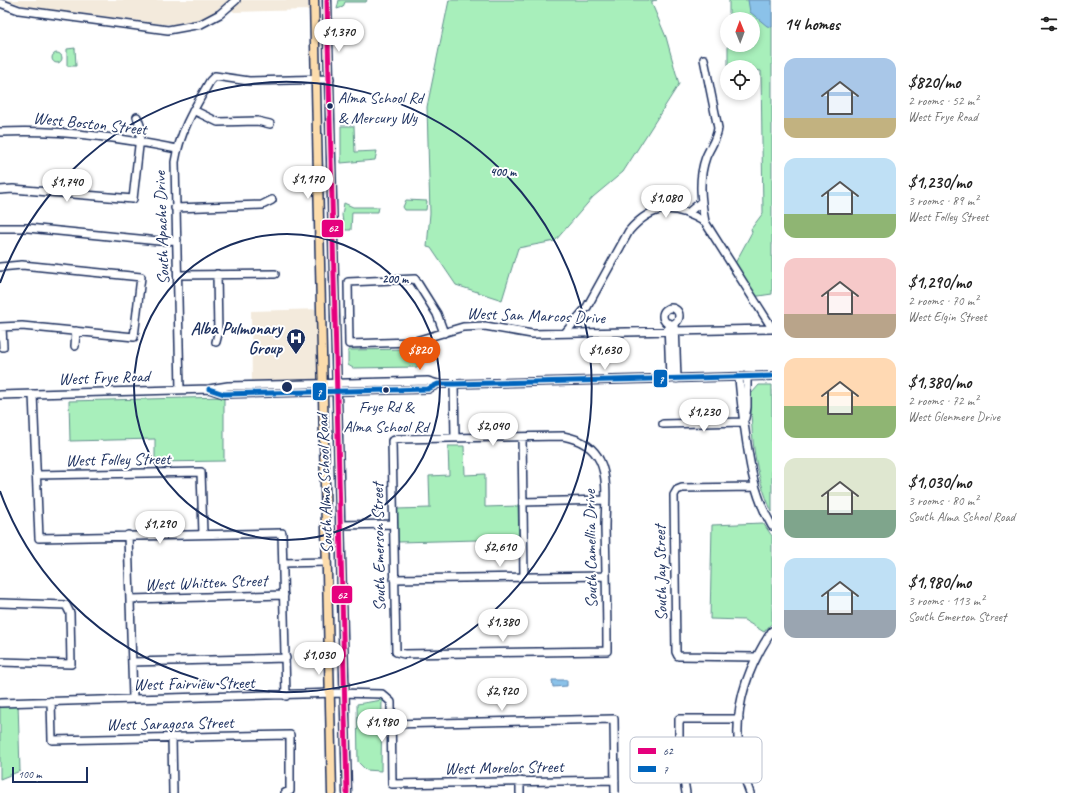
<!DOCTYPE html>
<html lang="en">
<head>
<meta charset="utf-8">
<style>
  :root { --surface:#fff; --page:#f6f6f6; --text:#222; --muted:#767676; --accent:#ea580c }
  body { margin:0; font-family:Caveat,sans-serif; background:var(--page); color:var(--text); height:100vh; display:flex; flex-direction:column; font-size:15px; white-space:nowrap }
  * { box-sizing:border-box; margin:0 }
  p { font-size:13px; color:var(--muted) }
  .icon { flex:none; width:22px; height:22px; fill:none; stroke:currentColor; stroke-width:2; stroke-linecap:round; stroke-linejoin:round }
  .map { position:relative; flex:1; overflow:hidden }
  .drawer { display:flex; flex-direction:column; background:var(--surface); width:300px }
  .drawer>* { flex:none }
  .needle { width:26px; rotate:359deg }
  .tools { position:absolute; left:720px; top:12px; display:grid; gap:8px }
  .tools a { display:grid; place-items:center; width:40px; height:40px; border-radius:50%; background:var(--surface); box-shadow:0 2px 6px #0003; font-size:20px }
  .scale { position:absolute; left:12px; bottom:10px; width:76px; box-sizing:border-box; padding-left:4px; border:2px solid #1b2f5e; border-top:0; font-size:11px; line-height:14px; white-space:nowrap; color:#1b2f5e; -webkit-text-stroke:3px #fff; paint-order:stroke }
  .price { position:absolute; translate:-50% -34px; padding:0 9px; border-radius:14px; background:#fff; color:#222; font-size:13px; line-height:26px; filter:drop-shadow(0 1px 2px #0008) }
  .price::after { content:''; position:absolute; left:50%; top:24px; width:12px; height:9px; margin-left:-6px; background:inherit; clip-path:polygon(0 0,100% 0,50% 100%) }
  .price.selected { background:var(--accent); color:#fff }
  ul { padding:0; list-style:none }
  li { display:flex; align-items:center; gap:12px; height:100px; padding:0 12px }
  li span { display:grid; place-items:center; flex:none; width:112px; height:80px; border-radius:12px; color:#555 }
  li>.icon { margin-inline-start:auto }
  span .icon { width:48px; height:48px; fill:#fffc; stroke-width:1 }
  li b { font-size:17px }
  h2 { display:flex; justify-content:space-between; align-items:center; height:48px; padding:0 12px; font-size:17px }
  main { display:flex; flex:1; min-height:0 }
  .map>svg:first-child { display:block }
  .built { fill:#f3eadc }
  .green { fill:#a8efbb; stroke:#628f8c }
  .water { fill:#8bc2e9; stroke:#5e87b1 }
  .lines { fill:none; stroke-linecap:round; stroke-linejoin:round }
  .minor-casing { stroke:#1b2f5e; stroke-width:10 }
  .major-casing { stroke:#1b2f5e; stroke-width:11 }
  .minor { stroke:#fff; stroke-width:7 }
  .major { stroke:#fcdcac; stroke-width:8 }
  .bus-1-casing { stroke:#fff; stroke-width:8 }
  .bus-2-casing { stroke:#fff; stroke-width:8 }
  .bus-1 { stroke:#e5007d; stroke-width:5 }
  .bus-2 { stroke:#0065bd; stroke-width:5 }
  .ring { fill:none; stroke:#1b2f5e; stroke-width:2 }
  .bus-dot { fill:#1b2f5e; stroke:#fff; stroke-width:1.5 }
  .labels { text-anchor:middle; stroke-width:4; stroke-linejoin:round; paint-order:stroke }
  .bus-label { font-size:16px; fill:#1b2f5e; stroke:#fff; text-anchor:start }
  .street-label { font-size:17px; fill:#1b2f5e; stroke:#fff }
  .poi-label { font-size:17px; font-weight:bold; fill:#1b2f5e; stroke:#fff; text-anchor:end }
  .key { fill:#fff; stroke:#bbc1cf; stroke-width:1 }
  .key-label { font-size:11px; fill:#1b2f5e }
  .centre { fill:#1b2f5e; stroke:#fff; stroke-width:2 }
  .ring-label { font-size:12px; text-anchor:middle; font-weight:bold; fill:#1b2f5e; stroke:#fff; stroke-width:4; stroke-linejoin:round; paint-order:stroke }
  .line-badge { stroke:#fff; stroke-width:1.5 }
  .badge-label { font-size:11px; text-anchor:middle; font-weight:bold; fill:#fff }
</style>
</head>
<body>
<main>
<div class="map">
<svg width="772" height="793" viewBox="0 0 772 793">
  <rect width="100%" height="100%" fill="#fff"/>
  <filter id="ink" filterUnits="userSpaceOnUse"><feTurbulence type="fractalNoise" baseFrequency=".025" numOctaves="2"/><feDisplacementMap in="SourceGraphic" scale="8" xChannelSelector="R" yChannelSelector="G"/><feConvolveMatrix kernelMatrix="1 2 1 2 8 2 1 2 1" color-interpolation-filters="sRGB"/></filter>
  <g filter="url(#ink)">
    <path class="built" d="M 6,0 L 309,0 L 309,10 L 234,12 L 224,4 L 211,14 L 197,20 L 176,24 L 163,24 L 26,6 Z
      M 321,309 L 322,383 L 252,385 L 251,311 Z"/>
    <path class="green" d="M 339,0 L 367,0 L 366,2 L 345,2 L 343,7 L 337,9 Z
      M 449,0 L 657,0 L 652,1 L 652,4 L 666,37 L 679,84 L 623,172 L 593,197 L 555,241 L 518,248 L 502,300 L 456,285 L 431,248 L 427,247 L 430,213 L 427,107 Z
      M 729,0 L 772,0 L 772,294 L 752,297 L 733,267 L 752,232 L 751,229 L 763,213 L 761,71 L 753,70 L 753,67 L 728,67 L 728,45 L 753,45 L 753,19 L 729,19 Z
      M 75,48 L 76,66 L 67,66 L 67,49 Z
      M52 58a5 5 0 1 1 10 0a5 5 0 1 1-10 0Z
      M 341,126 L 354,126 L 355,152 L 377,151 L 375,160 L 341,163 Z
      M 406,200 L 427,201 L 426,210 L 405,210 L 403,207 Z
      M 344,203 L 353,207 L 379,207 L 378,212 L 352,212 L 351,230 L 344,230 L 342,215 Z
      M 413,349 L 418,367 L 353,368 L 348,365 L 348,350 Z
      M 759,385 L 772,385 L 772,512 C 754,472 751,437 751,394 Z
      M 224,397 L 224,461 L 155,462 L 155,439 L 70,441 L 69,401 Z
      M 448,446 L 464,446 L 465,475 L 485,474 L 485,507 L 518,506 L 519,539 L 398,542 L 397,509 L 430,508 L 429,476 L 449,475 Z
      M 763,523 L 772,536 L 772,623 L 764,632 L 744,620 L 710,619 L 712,525 Z
      M 382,700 L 381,771 L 366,770 L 358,762 L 357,704 Z
      M 18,702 L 20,771 L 0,779 L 0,703 Z"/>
    <path class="water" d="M 748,0 L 772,0 L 772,27 L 767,26 L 750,12 Z
      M 552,680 L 567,680 L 567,686 L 553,687 Z"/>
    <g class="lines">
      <g class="minor-casing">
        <path id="minor" d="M 0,3 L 19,10 L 168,30 L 201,24 L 220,14 L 236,0
          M 704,59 L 718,128 C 717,139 710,147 706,157 C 698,179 701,200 705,222
          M 193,110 L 218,122 L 257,121 L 270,124
          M 0,132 C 59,129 119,137 177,149
          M 0,190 L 13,189 L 133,199 L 141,128 L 137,117
          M 175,208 L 262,205 L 272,200
          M 689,212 L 701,202
          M 0,228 L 28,228 L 159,241 L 177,240
          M 0,267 L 22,265 L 141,277 L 134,337 L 22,326 L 0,327
          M 178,275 L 275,274
          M663 316a8 8 0 1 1 16 0a8 8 0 1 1-16 0Z
          M 668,323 L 670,379
          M 675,323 L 677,379
          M 2,327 L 3,347
          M 444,333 L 437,314 L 415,279 L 348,282 L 349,344 L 412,342 L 463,327 L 485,326 L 532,334 L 772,329
          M 565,333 L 587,307 L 629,231 C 653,203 675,204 705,222 L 772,328
          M 216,342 L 218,334 L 217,274
          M 75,346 L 76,331
          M 739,377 C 740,393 742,407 744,423 C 749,459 753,494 772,526
          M 454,384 L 455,438
          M 209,389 L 224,394 L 428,389 L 438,384 L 454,384 L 772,376
          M 180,390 L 175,162 C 180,131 195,107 210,81 L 215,76 L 249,81 L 330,79
          M 33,394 L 39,538 L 282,533 L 286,696
          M 0,395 L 209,389 L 228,386 L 428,381 L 438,384
          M 745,418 L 747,407 L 747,377
          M 663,424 L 744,422
          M 563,436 C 579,439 593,446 600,461 C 609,480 605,507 605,528 C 606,569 607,610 607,651 L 404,654 L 396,652 L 392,441 L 398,439 Z
          M 522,437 L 524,577
          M 36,475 L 201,472 L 203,534
          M 523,502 L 605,500
          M 340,525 L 393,524
          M 128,535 L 133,699
          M 284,563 L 326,562
          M 394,579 L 606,576
          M 130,599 L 284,595
          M 0,603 L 66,605 L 70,613 L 71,664 L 0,662
          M 755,657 L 678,656 L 676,652 L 674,495 L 677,490 L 682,488 L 755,487
          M 132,662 L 286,658
          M 51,701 L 52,740 L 290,735 L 290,791 L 285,793
          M 0,703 L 337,693 L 382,694 L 391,702 L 392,784 L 615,780
          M 391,724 L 614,719 L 615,793
          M 172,737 L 173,793
          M 520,781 L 520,793
          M 686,793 L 679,749 L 679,719 L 739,719
          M 750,793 C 727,735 738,681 772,631"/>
      </g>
      <g class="major-casing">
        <path id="major" d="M 314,0 L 332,793
          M 327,0 L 347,793"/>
      </g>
      <use href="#minor" class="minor"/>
      <use href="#major" class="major"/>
      <g class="bus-1-casing">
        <path id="bus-1" d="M 327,0 L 347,793"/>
      </g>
      <g class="bus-2-casing">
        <path id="bus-2" d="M 209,389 L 224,394 L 428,389 L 438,384 L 454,384 L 772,376"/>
      </g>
      <use href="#bus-1" class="bus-1"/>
      <use href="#bus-2" class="bus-2"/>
    </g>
  </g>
  <g class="ring">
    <circle cx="287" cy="387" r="153"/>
    <path d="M0 283A305 305 0 1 1 0 491"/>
  </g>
  <defs>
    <g id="hospital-pin" transform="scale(1)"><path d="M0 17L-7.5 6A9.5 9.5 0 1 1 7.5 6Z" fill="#1b2f5e" stroke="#fff"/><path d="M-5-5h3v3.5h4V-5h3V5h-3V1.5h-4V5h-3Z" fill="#fff"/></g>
  </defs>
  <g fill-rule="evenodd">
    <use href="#hospital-pin" x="296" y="338"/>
  </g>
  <g class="bus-dot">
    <circle cx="330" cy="106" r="3.5"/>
    <circle cx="386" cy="390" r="3.5"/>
  </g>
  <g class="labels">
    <g class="bus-label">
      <text x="338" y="103">Alma School Rd<tspan x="338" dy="20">&amp; Mercury Wy</tspan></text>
      <text x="386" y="412" text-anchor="middle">Frye Rd &amp;<tspan x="386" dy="20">Alma School Rd</tspan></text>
    </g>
    <g class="street-label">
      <text transform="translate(90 123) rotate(6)" y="6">West Boston Street</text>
      <text transform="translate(161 228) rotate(-92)" y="6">South Apache Drive</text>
      <text transform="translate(536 315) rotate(2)" y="6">West San Marcos Drive</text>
      <text transform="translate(104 377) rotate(-2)" y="6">West Frye Road</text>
      <text transform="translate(118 459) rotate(-1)" y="6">West Folley Street</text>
      <text transform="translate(324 484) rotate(-92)" y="6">South Alma School Road</text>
      <text transform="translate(378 547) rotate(-91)" y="6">South Emerson Street</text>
      <text transform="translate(590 549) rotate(-91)" y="6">South Camellia Drive</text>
      <text transform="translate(660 573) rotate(-91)" y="6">South Jay Street</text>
      <text transform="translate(206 582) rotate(-2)" y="6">West Whitten Street</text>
      <text transform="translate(194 683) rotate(-1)" y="6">West Fairview Street</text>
      <text transform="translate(170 723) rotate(-1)" y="6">West Saragosa Street</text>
      <text transform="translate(504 767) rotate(-1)" y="6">West Morelos Street</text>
    </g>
    <g class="poi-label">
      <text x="282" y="334">Alba Pulmonary<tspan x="282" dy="20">Group</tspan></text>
    </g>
  </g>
  <rect x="630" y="737" width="132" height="46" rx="6" class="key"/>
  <rect x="638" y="748" width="18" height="6" fill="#e5007d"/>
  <rect x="638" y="766" width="18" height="6" fill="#0065bd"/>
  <g class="key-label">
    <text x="663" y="755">62</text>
    <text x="663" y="773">7</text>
  </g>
  <circle cx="287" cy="387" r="6" class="centre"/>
  <g class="ring-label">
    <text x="503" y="176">400 m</text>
    <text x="395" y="283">200 m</text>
  </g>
  <g class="line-badge">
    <rect x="321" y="219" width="23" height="19" rx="4" fill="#e5007d"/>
    <rect x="653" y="369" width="15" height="19" rx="4" fill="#0065bd"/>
    <rect x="312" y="382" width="15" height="19" rx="4" fill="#0065bd"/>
    <rect x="331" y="585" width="22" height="19" rx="4" fill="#e5007d"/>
  </g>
  <g class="badge-label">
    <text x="333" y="232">62</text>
    <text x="661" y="383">7</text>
    <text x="319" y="396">7</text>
    <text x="342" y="599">62</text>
  </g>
</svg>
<div class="tools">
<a><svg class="needle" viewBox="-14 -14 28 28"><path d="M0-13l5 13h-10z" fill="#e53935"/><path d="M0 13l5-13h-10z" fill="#767676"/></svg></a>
<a><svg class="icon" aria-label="locate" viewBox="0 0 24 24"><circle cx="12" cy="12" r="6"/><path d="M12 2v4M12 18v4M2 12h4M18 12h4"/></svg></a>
</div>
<div class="scale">100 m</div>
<b class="price" style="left:339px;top:53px">$1,370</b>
<b class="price" style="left:308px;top:200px">$1,170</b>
<b class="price" style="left:67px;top:203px">$1,740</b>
<b class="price" style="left:666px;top:219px">$1,080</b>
<b class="price selected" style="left:420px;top:371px">$820</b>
<b class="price" style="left:605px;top:371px">$1,630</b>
<b class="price" style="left:704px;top:433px">$1,230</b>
<b class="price" style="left:493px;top:447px">$2,040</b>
<b class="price" style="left:160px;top:545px">$1,290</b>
<b class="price" style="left:500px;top:568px">$2,610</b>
<b class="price" style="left:503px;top:643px">$1,380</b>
<b class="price" style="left:319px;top:676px">$1,030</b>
<b class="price" style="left:502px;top:712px">$2,920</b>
<b class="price" style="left:382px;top:743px">$1,980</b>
</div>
<section class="drawer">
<h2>14 homes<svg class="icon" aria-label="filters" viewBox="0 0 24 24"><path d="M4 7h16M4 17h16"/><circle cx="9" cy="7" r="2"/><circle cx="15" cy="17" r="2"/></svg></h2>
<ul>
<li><span style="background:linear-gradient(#a9c7e8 75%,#c2b280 0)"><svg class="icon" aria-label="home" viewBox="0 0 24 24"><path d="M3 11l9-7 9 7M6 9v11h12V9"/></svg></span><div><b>$820/mo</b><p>2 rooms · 52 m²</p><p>West Frye Road</p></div></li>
<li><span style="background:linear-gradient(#bfe0f5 70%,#8fb573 0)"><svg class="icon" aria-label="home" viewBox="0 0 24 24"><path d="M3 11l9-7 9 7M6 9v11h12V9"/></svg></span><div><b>$1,230/mo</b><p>3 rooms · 89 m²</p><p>West Folley Street</p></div></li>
<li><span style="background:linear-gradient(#f6c9c9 70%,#b9a48a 0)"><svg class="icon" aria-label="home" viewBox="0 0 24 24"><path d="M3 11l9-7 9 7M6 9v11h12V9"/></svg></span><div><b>$1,290/mo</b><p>2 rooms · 70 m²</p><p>West Elgin Street</p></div></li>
<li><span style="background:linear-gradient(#ffd9b3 60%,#8fb573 0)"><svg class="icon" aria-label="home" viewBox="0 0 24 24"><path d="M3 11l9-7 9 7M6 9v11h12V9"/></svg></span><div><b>$1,380/mo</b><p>2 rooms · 72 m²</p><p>West Glenmere Drive</p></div></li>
<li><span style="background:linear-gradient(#dfe7d0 65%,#7fa58c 0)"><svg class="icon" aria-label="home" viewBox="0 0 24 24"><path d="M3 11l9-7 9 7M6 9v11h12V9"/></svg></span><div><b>$1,030/mo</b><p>3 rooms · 80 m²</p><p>South Alma School Road</p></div></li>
<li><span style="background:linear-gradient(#bfe0f5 65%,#9aa5b1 0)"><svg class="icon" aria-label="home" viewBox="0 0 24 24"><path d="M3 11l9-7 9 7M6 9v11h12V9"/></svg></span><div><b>$1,980/mo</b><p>3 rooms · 113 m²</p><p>South Emerson Street</p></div></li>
</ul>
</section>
</main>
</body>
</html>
